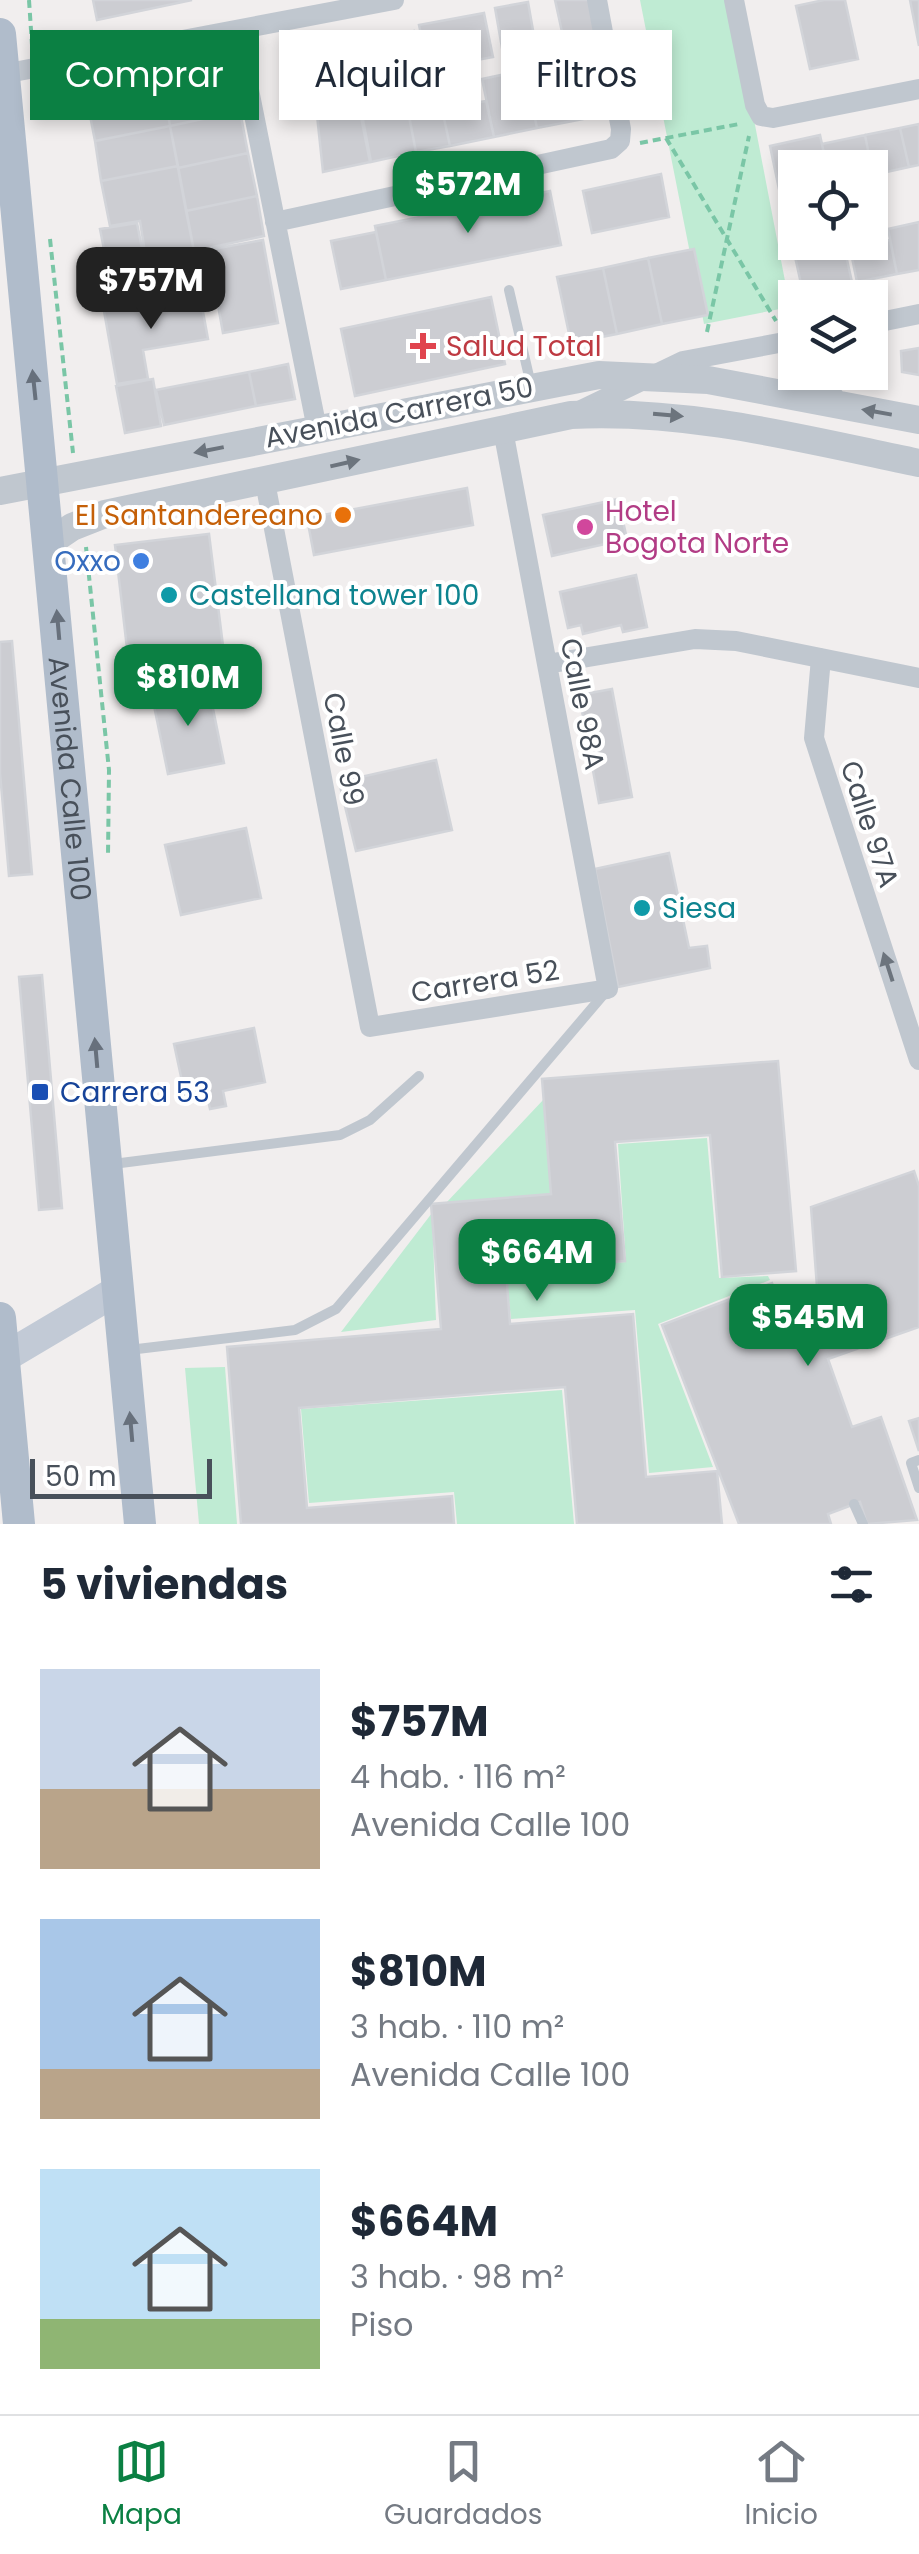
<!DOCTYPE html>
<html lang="es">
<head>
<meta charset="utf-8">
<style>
  :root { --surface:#fff; --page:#f6f6f7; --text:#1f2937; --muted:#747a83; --line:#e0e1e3; --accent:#0b8043 }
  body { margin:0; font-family:Poppins,sans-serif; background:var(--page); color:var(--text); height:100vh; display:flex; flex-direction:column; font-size:38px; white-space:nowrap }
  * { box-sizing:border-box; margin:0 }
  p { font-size:32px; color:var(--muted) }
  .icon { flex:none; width:55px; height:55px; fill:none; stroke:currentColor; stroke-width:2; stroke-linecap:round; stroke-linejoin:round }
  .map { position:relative; height:1524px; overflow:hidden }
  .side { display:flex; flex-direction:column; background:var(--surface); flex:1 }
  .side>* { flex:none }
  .top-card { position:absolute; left:30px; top:30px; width:860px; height:90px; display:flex; gap:20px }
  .fabs { position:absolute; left:778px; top:150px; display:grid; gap:20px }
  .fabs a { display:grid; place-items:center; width:110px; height:110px; border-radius:0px; background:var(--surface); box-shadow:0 5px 15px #0003; font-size:50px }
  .scale { position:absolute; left:30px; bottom:25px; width:182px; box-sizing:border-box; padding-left:10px; border:5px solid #48505a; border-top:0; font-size:28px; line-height:35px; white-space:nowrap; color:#48505a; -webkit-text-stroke:8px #fff; paint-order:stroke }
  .price { position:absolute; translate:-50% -85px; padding:0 22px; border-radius:20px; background:var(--accent); color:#fff; font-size:32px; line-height:65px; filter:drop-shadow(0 2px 5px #0008) }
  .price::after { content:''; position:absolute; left:50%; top:60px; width:30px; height:22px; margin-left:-15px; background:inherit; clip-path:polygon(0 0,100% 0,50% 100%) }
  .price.active { background:#222; color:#fff }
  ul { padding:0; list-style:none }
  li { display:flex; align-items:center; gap:30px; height:250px; padding:0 40px }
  li span { display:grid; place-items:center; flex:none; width:280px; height:200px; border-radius:0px; color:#555 }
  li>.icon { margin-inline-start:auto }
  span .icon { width:120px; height:120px; fill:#fffc; stroke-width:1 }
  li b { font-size:42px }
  h2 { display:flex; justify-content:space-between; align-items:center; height:120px; padding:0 40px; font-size:42px }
  .pill { padding:0 35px; border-radius:0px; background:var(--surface); box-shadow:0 5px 15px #0003; font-size:35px; line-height:90px }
  .pill.active { background:var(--accent); color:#fff }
  .dock { display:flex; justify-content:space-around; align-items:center; height:140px; border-top:2px solid var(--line); background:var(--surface); font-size:28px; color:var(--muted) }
  .dock a { display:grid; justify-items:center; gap:5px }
  .dock .active { color:var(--accent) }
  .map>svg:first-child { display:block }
  .green { fill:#bfebd3 }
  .building { fill:#cccdd2; stroke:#d2d4d9; stroke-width:2.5 }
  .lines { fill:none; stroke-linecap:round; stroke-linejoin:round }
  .path { stroke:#7ac6a6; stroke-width:4; stroke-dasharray:8 5; stroke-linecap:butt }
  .service { stroke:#c0c7cf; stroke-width:10 }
  .minor { stroke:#c0c7cf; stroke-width:20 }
  .tertiary { stroke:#c0c7cf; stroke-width:28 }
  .secondary { stroke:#c2cad6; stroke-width:30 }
  .primary { stroke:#b0bccb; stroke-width:32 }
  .oneway { fill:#67707c }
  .oneway2 { fill:#6c747d }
  .health-dot { fill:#e0444e; stroke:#fff; stroke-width:4 }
  .food-dot { fill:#e8710a; stroke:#fff; stroke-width:4 }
  .hotel-dot { fill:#d1479c; stroke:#fff; stroke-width:4 }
  .shop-dot { fill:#3f7fe0; stroke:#fff; stroke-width:4 }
  .culture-dot { fill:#0f9aa8; stroke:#fff; stroke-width:4 }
  .transit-dot { fill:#1a4fb4; stroke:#fff; stroke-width:4 }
  .labels { text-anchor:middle; stroke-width:8; stroke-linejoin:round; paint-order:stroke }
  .health-label { font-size:28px; fill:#be3a42; stroke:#fff; text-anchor:start }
  .street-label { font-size:28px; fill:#48505a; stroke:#fff }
  .hotel-label { font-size:28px; fill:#b23c85; stroke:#fff; text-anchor:start }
  .food-label { font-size:28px; fill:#c56008; stroke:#fff; text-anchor:end }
  .shop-label { font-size:28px; fill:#366cbe; stroke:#fff; text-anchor:end }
  .culture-label { font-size:28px; fill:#0d838f; stroke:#fff; text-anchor:start }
  .transit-label { font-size:28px; fill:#164399; stroke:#fff; text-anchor:start }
</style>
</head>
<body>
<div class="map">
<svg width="919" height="1524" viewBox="0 0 919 1524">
  <rect width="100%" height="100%" fill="#f1eeee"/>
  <path class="green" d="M 640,0 L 731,0 L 790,307 L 704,324 Z
    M 544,1099 L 551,1194 L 446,1203 Z
    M 707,1138 L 719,1278 L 768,1276 L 770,1280 L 658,1324 L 713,1467 L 649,1473 L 635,1310 L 511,1319 L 506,1273 L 626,1262 L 618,1144 Z
    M 432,1213 L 436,1320 L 341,1332 Z
    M 225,1367 L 237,1524 L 199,1524 L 185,1368 Z
    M 562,1390 L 574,1524 L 457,1524 L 454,1492 L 309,1503 L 301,1409 Z"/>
  <path class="building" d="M 93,0 L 192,0 L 97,20 Z
    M 555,0 L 594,0 L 601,34 L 564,41 Z
    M 824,0 L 845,0 L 858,59 L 810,69 L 796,6 Z
    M 910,0 L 919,0 L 919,46 Z
    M 528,2 L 537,53 L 504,59 L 495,8 Z
    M 484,13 L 493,57 L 428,69 L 419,25 Z
    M 414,31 L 422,70 L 383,77 L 376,39 Z
    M 601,34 L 605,53 L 568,61 L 564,41 Z
    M 311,37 L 315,54 L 300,57 L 305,83 L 291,86 L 282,43 Z
    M 376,39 L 385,87 L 353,93 L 344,45 Z
    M 342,50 L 352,103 L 312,111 L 302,59 Z
    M 607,53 L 619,111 L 583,119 L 571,61 Z
    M 571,61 L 583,119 L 537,128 L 525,70 Z
    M 233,67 L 240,111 L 170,126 L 163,82 Z
    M 525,70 L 537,128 L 494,137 L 482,79 Z
    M 417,73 L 425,113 L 442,109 L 450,146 L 416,152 L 401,76 Z
    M 163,85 L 170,126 L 95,141 L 87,100 Z
    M 405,95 L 416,152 L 371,162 L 360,104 Z
    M 486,101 L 494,137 L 450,146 L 442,109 Z
    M 359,107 L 370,162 L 323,172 L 317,115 Z
    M 240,111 L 248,153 L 178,168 L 170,126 Z
    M 919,124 L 919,165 L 909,167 L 900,128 Z
    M 170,126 L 178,166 L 101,181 L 95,141 Z
    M 900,128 L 909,167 L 873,175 L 865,135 Z
    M 820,135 L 827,168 L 795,168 L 795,191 L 780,194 L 770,146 Z
    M 865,135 L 873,175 L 870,168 L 827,168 L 822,144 Z
    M 248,153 L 257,196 L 186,211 L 178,168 Z
    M 178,166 L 194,251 L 146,259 L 140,221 L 110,226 L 101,181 Z
    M 661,174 L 669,217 L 592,233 L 583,191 Z
    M 550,191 L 561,245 L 386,280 L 375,226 Z
    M 795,191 L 795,218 L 786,220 L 780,194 Z
    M 257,196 L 264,236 L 194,251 L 186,211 Z
    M 795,218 L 795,242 L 812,242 L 813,246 L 792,251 L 786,220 Z
    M 919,222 L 919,270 L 897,274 L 888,229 Z
    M 137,223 L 145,264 L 108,270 L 100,229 Z
    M 376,232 L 386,280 L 341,289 L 331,241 Z
    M 263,240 L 278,323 L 223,333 L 208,250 Z
    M 890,240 L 897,274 L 857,282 L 850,248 Z
    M 843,242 L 852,282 L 803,293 L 794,252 Z
    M 694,249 L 708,315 L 662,324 L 648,258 Z
    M 194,256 L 200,295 L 115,309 L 108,270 Z
    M 648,258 L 662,324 L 617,334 L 603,268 Z
    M 603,268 L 617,334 L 571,343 L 557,277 Z
    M 200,295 L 208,339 L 143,350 L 148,379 L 117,384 L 104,311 Z
    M 491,297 L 505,364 L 355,396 L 341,329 Z
    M 919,348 L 919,375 L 902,372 L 901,351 Z
    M 288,364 L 295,399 L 256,406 L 249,372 Z
    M 249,372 L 256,406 L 164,425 L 156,390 Z
    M 153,379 L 161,426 L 125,433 L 116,386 Z
    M 467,488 L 473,525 L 314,555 L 307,518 Z
    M 618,499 L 627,539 L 552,556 L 543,515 Z
    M 209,534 L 223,646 L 128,657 L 115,545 Z
    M 636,575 L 647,627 L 623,632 L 621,625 L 583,634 L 581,625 L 568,628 L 560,592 Z
    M 12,641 L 32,874 L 9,876 L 0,773 L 0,642 Z
    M 208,684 L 224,763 L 168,774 L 152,696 Z
    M 612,689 L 632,797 L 599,803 L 579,695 Z
    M 436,760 L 452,830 L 356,851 L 339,782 Z
    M 246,828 L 261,898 L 181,915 L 165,845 Z
    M 669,853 L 689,948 L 707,946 L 710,968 L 618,987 L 595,869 Z
    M 42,975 L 62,1208 L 39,1210 L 19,977 Z
    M 254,1028 L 265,1082 L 223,1091 L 226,1106 L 210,1109 L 207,1096 L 186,1100 L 174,1044 Z
    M 778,1061 L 796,1271 L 722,1277 L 710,1135 L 615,1142 L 625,1261 L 506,1270 L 510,1324 L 633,1314 L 646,1477 L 717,1471 L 722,1524 L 577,1524 L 565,1387 L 299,1408 L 307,1508 L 452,1496 L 454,1524 L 241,1524 L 227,1347 L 441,1329 L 431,1204 L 551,1194 L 542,1079 Z
    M 914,1171 L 919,1186 L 919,1327 L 828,1359 L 852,1427 L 881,1417 L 917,1520 L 867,1524 L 860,1502 L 828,1514 L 831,1524 L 739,1524 L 662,1325 L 772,1283 L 779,1301 L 817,1287 L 811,1207 Z
    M 919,1418 L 919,1451 L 909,1421 Z"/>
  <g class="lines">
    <path class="path" d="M 29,0 L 32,45
      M 666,138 L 776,321
      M 640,143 L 739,124
      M 50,239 L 73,453
      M 707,332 L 749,136
      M 86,547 L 109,770 L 108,856"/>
    <path class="service" d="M 509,290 L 531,385
      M 113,1164 L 340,1135 L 370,1120 L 419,1076
      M 129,1350 L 295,1330 L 336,1309 L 604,994
      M 919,1460 L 911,1463 L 919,1488
      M 854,1504 L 863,1524"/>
    <path class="minor" d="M 734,0 L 755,105 L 761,116 L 773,118 L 919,89
      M 237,30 L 317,429
      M 3,74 L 394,0
      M 275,222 L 611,149 L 620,141 L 621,129 L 597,0
      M 870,324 L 919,314
      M 577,412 L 683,361 L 795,340
      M 265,482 L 370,1027 L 608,989 L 503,430
      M 821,658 L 814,738 L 919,1060
      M 547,664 L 695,639 L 736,641 L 919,678"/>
    <path class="tertiary" d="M 816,372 L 822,389 L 835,404
      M 0,491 L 599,375 L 708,380 L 919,420
      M 50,542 L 72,527 L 105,514 L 571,415 C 689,409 803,439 919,463"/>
    <path class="secondary" d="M 0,1360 L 118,1290"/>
    <g class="primary">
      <path id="s1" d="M 0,34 L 140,1524"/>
      <path d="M 0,1318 L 19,1524"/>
    </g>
  </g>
  <defs><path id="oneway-solid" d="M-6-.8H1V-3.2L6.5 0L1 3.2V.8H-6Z" transform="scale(2.5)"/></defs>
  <g class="oneway">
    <use href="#oneway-solid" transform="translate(34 385) rotate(-96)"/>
    <use href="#oneway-solid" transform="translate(58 625) rotate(-95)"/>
    <use href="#oneway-solid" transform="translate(96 1053) rotate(-95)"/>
    <use href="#oneway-solid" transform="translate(131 1427) rotate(-95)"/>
  </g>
  <g class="oneway2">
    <use href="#oneway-solid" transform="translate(877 412) rotate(-170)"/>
    <use href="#oneway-solid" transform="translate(668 415) rotate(5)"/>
    <use href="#oneway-solid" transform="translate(209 450) rotate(169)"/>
    <use href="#oneway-solid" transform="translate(345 463) rotate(-13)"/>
    <use href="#oneway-solid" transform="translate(888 967) rotate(-108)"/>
  </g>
  <path class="health-dot" d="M418 331h10v10h10v10h-10v10h-10v-10h-10v-10h10z"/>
  <circle class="food-dot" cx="343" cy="515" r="10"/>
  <circle class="hotel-dot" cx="585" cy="527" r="10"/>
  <circle class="shop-dot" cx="141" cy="561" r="10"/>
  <g class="culture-dot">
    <circle cx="169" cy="595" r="10"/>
    <circle cx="642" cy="908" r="10"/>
  </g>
  <rect class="transit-dot" x="30" y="1082" width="20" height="20" rx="5"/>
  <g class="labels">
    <g class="health-label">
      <text x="446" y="356">Salud Total</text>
    </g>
    <g class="street-label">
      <text transform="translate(399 412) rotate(-11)" y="10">Avenida Carrera 50</text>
      <text transform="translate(583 704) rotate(79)" y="10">Calle 98A</text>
      <text transform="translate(344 749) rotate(79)" y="10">Calle 99</text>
      <text dy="10" stroke="none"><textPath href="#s1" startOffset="748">Avenida Calle 100</textPath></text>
      <text transform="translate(870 824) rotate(72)" y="10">Calle 97A</text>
      <text transform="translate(485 981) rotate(-9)" y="10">Carrera 52</text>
    </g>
    <g class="hotel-label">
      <text x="605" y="521">Hotel<tspan x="605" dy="32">Bogota Norte</tspan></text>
    </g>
    <g class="food-label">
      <text x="323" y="525">El Santandereano</text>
    </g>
    <g class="shop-label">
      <text x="121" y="571">Oxxo</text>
    </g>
    <g class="culture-label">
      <text x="189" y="605">Castellana tower 100</text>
      <text x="662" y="918">Siesa</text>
    </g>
    <g class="transit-label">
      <text x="60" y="1102">Carrera 53</text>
    </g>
  </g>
</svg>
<div class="fabs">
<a><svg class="icon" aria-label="locate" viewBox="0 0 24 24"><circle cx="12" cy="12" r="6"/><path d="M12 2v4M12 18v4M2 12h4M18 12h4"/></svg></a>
<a><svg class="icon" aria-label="layers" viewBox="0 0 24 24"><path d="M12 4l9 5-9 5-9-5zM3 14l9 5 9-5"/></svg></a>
</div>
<div class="scale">50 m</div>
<b class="price" style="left:468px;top:236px">$572M</b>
<b class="price active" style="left:151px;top:332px">$757M</b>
<b class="price" style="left:188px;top:729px">$810M</b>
<b class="price" style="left:537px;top:1304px">$664M</b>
<b class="price" style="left:808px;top:1369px">$545M</b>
<div class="top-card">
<a class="pill active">Comprar</a>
<a class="pill">Alquilar</a>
<a class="pill">Filtros</a>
</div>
</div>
<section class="side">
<h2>5 viviendas<svg class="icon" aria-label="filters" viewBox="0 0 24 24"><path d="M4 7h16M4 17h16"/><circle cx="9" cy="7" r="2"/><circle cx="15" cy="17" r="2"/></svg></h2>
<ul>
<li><span style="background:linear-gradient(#c9d6e8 60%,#b9a48a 0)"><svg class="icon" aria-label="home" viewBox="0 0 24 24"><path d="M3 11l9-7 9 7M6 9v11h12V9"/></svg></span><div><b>$757M</b><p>4 hab. · 116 m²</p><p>Avenida Calle 100</p></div></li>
<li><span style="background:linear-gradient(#a9c7e8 75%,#b9a48a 0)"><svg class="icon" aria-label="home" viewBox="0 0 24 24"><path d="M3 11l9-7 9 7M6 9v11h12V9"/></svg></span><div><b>$810M</b><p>3 hab. · 110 m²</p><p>Avenida Calle 100</p></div></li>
<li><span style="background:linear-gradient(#bfe0f5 75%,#8fb573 0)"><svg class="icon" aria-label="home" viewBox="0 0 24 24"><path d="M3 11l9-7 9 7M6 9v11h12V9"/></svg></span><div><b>$664M</b><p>3 hab. · 98 m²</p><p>Piso</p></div></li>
</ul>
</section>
<nav class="dock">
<a class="active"><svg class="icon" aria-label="map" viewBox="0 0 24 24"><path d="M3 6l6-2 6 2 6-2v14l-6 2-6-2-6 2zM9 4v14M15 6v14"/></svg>Mapa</a>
<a><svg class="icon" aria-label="saved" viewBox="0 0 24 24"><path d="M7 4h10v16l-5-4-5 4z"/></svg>Guardados</a>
<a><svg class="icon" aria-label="home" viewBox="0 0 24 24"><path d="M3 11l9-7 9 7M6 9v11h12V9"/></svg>Inicio</a>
</nav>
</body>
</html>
